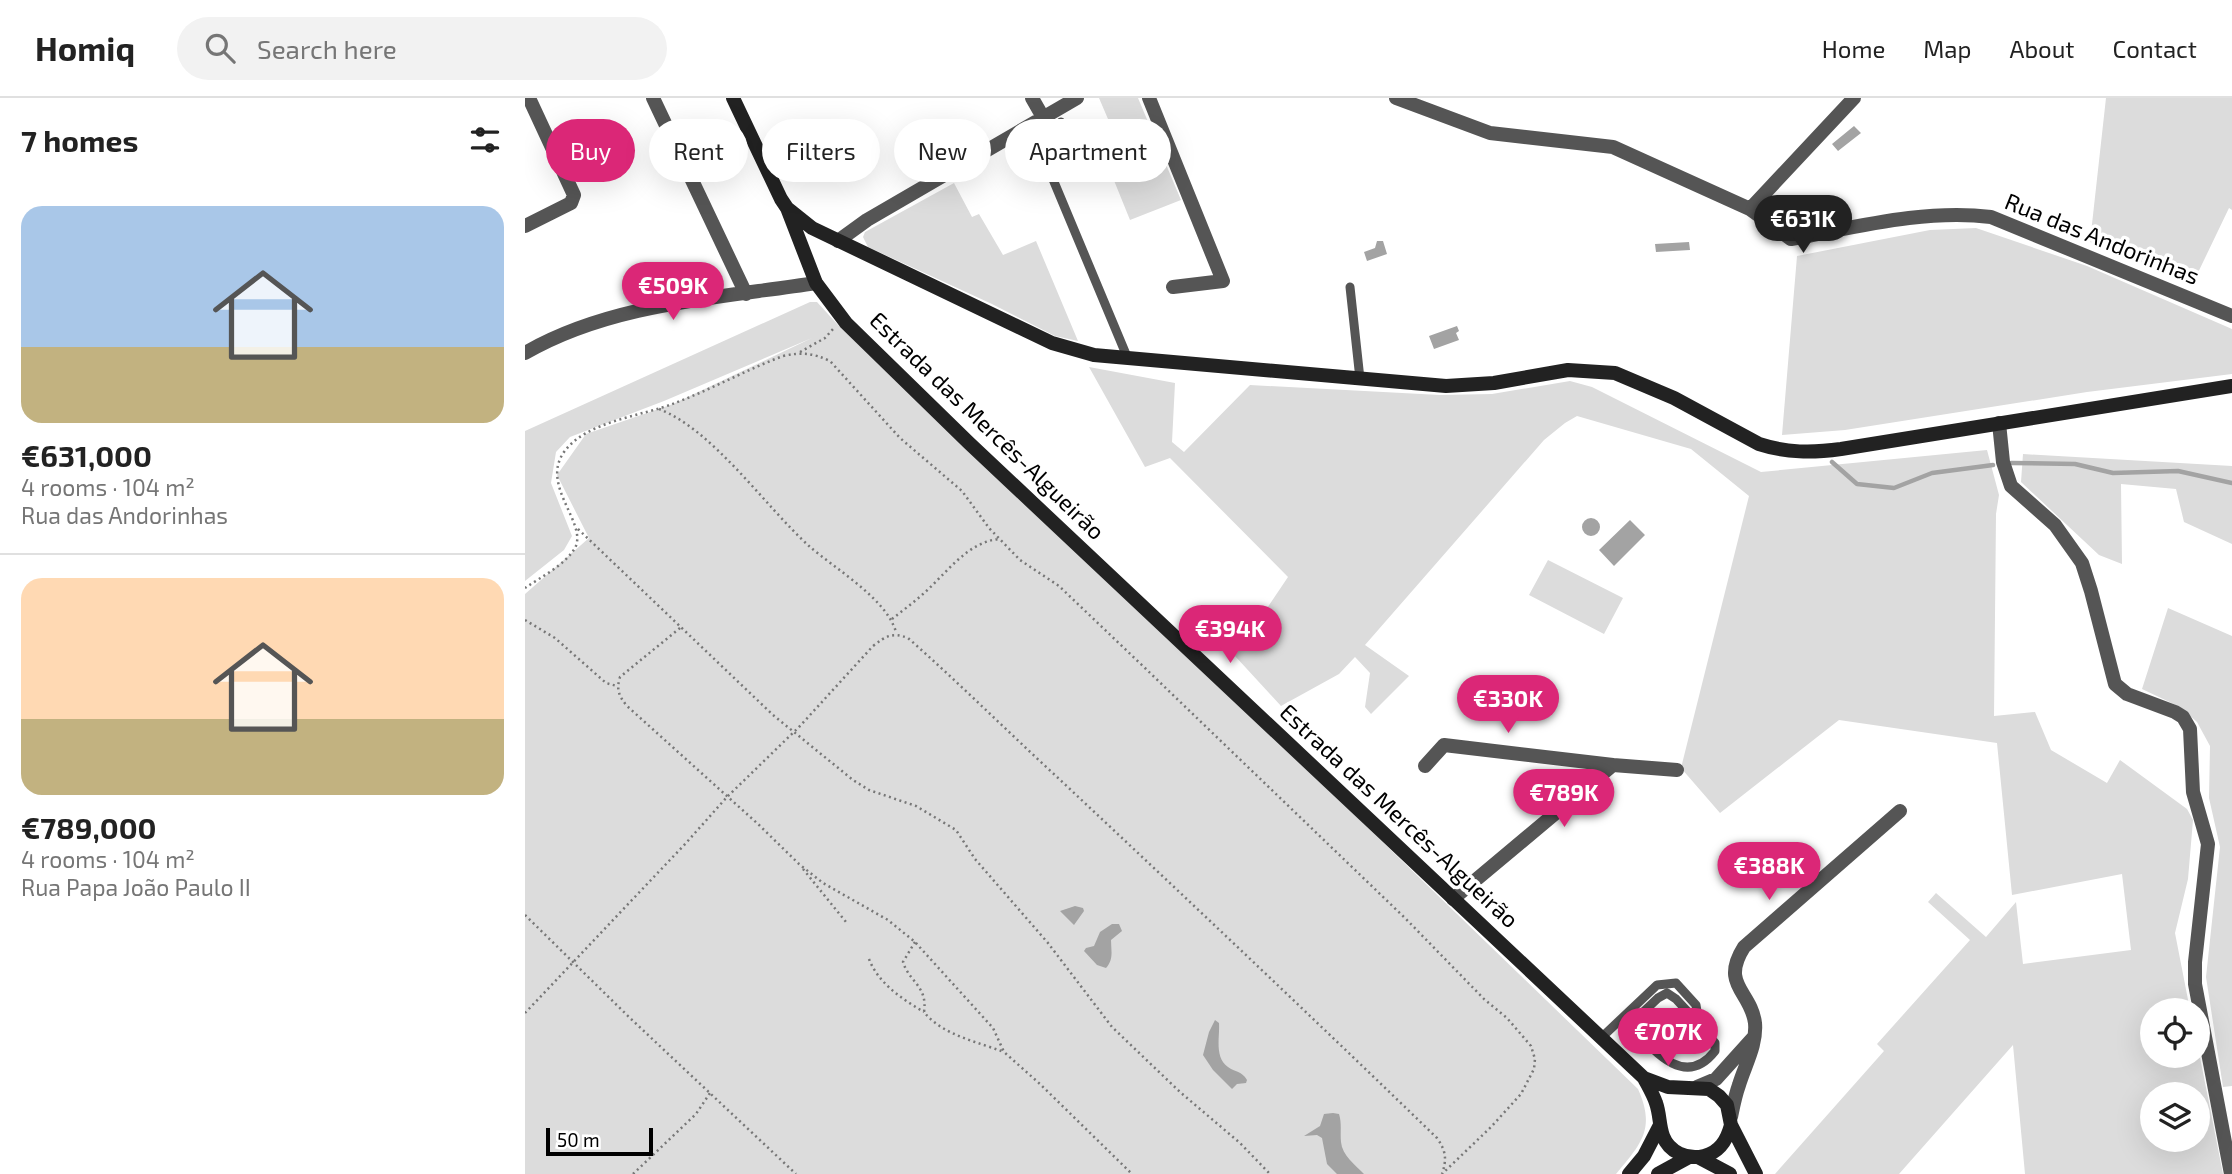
<!DOCTYPE html>
<html lang="en">
<head>
<meta charset="utf-8">
<style>
  :root { --surface:#fff; --page:#f2f2f2; --text:#222; --muted:#767676; --line:#e0e0e0; --accent:#db2777 }
  body { margin:0; font-family:"Exo 2",sans-serif; background:var(--page); color:var(--text); height:100vh; display:flex; flex-direction:column; font-size:26px; white-space:nowrap }
  * { box-sizing:border-box; margin:0 }
  p { font-size:23px; color:var(--muted) }
  .icon { flex:none; width:38px; height:38px; fill:none; stroke:currentColor; stroke-width:2; stroke-linecap:round; stroke-linejoin:round }
  .map { position:relative; flex:1; overflow:hidden }
  .drawer { display:flex; flex-direction:column; background:var(--surface); width:525px }
  .drawer>* { flex:none }
  .hud { position:absolute; left:21px; top:21px; width:665px; height:63px; display:flex; gap:14px }
  .buttons { position:absolute; left:1615px; top:900px; display:grid; gap:14px }
  .buttons a { display:grid; place-items:center; width:70px; height:70px; border-radius:50%; background:var(--surface); box-shadow:0 7px 28px #0002; font-size:35px }
  .scale { position:absolute; left:21px; bottom:18px; width:107px; box-sizing:border-box; padding-left:7px; border:4px solid #000; border-top:0; font-size:19px; line-height:24px; white-space:nowrap; color:#000; -webkit-text-stroke:5px #fff; paint-order:stroke }
  .price { position:absolute; translate:-50% -60px; padding:0 16px; border-radius:24px; background:var(--accent); color:#fff; font-size:23px; line-height:46px; filter:drop-shadow(0 2px 4px #0008) }
  .price::after { content:''; position:absolute; left:50%; top:42px; width:21px; height:16px; margin-left:-10px; background:inherit; clip-path:polygon(0 0,100% 0,50% 100%) }
  .price.current { background:#222; color:#fff }
  ul { padding:0; list-style:none }
  li { display:grid; align-content:center; gap:14px; height:371px; padding:0 21px }
  li+li { border-top:2px solid var(--line) }
  li span { display:grid; place-items:center; height:217px; border-radius:21px; color:#555 }
  li>.icon { margin-inline-start:auto }
  span .icon { width:126px; height:126px; fill:#fffc; stroke-width:1 }
  li b { font-size:30px }
  h2 { display:flex; justify-content:space-between; align-items:center; height:84px; padding:0 21px; font-size:30px }
  .chip { padding:0 24px; border-radius:32px; background:var(--surface); box-shadow:0 7px 28px #0002; font-size:24px; line-height:63px }
  .chip.current { background:var(--accent); color:#fff }
  header { display:flex; align-items:center; gap:42px; box-sizing:border-box; height:98px; padding:0 35px; background:var(--surface); border-bottom:2px solid var(--line) }
  header strong { font-size:33px }
  nav { display:flex; gap:38px; margin-inline-start:auto; font-size:24px }
  .search { width:490px; height:63px; background:var(--page); display:flex; align-items:center; gap:18px; box-sizing:border-box; padding:0 24px; border-radius:38px; color:var(--muted); font-size:26px }
  main { display:flex; flex:1; min-height:0 }
  .map>svg:first-child { display:block }
  .green { fill:#dcdcdc; fill-rule:evenodd }
  .water { fill:#a3a3a3 }
  .lines { fill:none; stroke-linecap:round; stroke-linejoin:round }
  .stream { stroke:#a3a3a3; stroke-width:4.5 }
  .path { stroke:#777; stroke-width:2.5; stroke-dasharray:2 3.5; stroke-linecap:butt }
  .lane { stroke:#555; stroke-width:9 }
  .street { stroke:#555; stroke-width:14 }
  .secondary { stroke:#222; stroke-width:14 }
  .labels { text-anchor:middle; stroke-width:7; stroke-linejoin:round; paint-order:stroke }
  .street-label { font-size:23px; fill:#000; stroke:#fff }
</style>
</head>
<body>
<header>
<strong>Homiq</strong>
<div class="search"><svg class="icon" aria-label="search" viewBox="0 0 24 24"><circle cx="10" cy="10" r="6"/><path d="M15 15l6 6"/></svg>Search here</div>
<nav><a>Home</a><a>Map</a><a>About</a><a>Contact</a></nav>
</header>
<main>
<section class="drawer">
<h2>7 homes<svg class="icon" aria-label="filters" viewBox="0 0 24 24"><path d="M4 7h16M4 17h16"/><circle cx="9" cy="7" r="2"/><circle cx="15" cy="17" r="2"/></svg></h2>
<ul>
<li><span style="background:linear-gradient(#a9c7e8 65%,#c2b280 0)"><svg class="icon" aria-label="home" viewBox="0 0 24 24"><path d="M3 11l9-7 9 7M6 9v11h12V9"/></svg></span><div><b>€631,000</b><p>4 rooms · 104 m²</p><p>Rua das Andorinhas</p></div></li>
<li><span style="background:linear-gradient(#ffd9b3 65%,#c2b280 0)"><svg class="icon" aria-label="home" viewBox="0 0 24 24"><path d="M3 11l9-7 9 7M6 9v11h12V9"/></svg></span><div><b>€789,000</b><p>4 rooms · 104 m²</p><p>Rua Papa João Paulo II</p></div></li>
</ul>
</section>
<div class="map">
<svg width="1707" height="1076" viewBox="0 0 1707 1076">
  <rect width="100%" height="100%" fill="#fff"/>
  <path class="green" d="M 574,0 L 613,0 L 656,102 L 605,122 L 573,43 L 589,35 Z
    M 1581,0 L 1707,0 L 1707,112 L 1704,110 L 1668,185 L 1565,144 Z
    M 429,85 L 447,119 L 454,116 L 478,157 L 511,143 L 553,243 L 530,238 L 467,206 L 343,149 L 338,139 L 340,134 Z
    M 1451,130 L 1562,168 L 1707,231 L 1707,276 L 1562,294 L 1320,332 L 1257,337 L 1272,158 L 1405,132 Z
    M 285,204 L 292,204 L 314,228 L 321,225 L 1113,991 C 1131,1031 1116,1046 1091,1076 L 0,1076 L 0,496 L 64,440 L 32,377 L 61,336 L 148,306 L 287,240 L 139,303 L 45,339 L 31,354 L 26,385 L 47,438 L 39,452 L 0,483 L 0,333 Z
    M 564,269 L 650,285 L 647,344 L 659,354 L 725,287 L 915,297 L 967,296 L 1045,283 L 1067,289 L 1236,374 L 1462,352 L 1474,397 L 1471,416 L 1469,618 L 1510,614 L 1526,652 L 1582,685 L 1595,662 L 1662,711 L 1668,722 L 1663,781 L 1650,835 L 1665,912 L 1628,912 L 1628,957 L 1673,957 L 1673,949 L 1698,1076 L 1500,1076 L 1488,947 L 1374,1076 L 1250,1076 L 1359,953 L 1352,946 L 1445,842 L 1403,804 L 1411,795 L 1461,839 L 1491,804 L 1498,866 L 1606,852 L 1597,776 L 1487,797 L 1472,645 L 1314,622 L 1195,715 L 1156,670 L 1224,398 L 1166,351 L 1052,318 L 1040,325 L 1019,342 L 840,547 L 884,578 L 846,616 L 840,609 L 845,575 L 830,559 L 814,576 L 756,608 L 710,558 L 763,479 L 645,360 L 620,369 ZM 1628,996 L 1673,996 L 1673,1041 L 1628,1041 Z
    M 1498,356 L 1707,368 L 1707,446 L 1659,424 L 1651,391 L 1596,386 L 1597,466 L 1574,457 L 1496,384 Z
    M 1023,462 L 1098,500 L 1079,536 L 1004,497 Z
    M 1643,510 L 1707,538 L 1707,988 L 1698,989 L 1681,879 L 1695,749 L 1684,700 L 1685,648 L 1672,624 L 1655,609 L 1617,591 Z"/>
  <path class="water" d="M 1329,28 L 1336,35 L 1313,53 L 1307,46 Z
    M 852,143 L 858,143 L 862,156 L 842,163 L 839,154 L 850,150 Z
    M 1164,144 L 1165,152 L 1131,154 L 1130,146 Z
    M 932,228 L 934,233 L 931,235 L 934,242 L 909,251 L 904,238 Z
    M1057 429a9 9 0 1 1 18 0a9 9 0 1 1-18 0Z
    M 1105,422 L 1120,437 L 1089,468 L 1074,452 Z
    M 550,808 L 558,810 L 559,813 L 549,827 L 535,813 Z
    M 587,826 L 594,826 L 597,833 L 586,842 C 586,852 589,861 581,870 L 572,867 L 559,853 L 561,850 L 569,848 L 575,834 Z
    M 690,922 L 694,925 C 695,939 689,959 703,969 C 710,974 717,973 722,982 L 721,985 L 712,986 L 707,991 L 688,972 L 678,957 L 684,934 Z
    M 808,1015 L 814,1016 C 817,1025 815,1035 816,1044 C 817,1057 830,1067 839,1076 L 812,1076 L 802,1066 L 797,1040 L 792,1037 L 779,1038 L 795,1028 L 799,1016 Z"/>
  <g class="lines">
    <path class="stream" d="M 1307,364 L 1332,386 L 1369,390 L 1407,375 L 1468,367
      M 1486,365 L 1550,366 L 1588,375 L 1653,373 L 1707,385"/>
    <path class="path" d="M 275,254 L 300,240 L 309,230
      M 134,311 C 188,332 240,408 284,448 C 310,471 361,500 371,534
      M 53,431 L 248,617 L 328,682 L 344,692 L 391,708 L 431,732 L 450,761 L 523,845 L 587,929 L 655,994 L 715,1045 L 745,1076
      M 0,490 C 16,479 40,467 50,450 C 63,425 15,388 39,354 C 61,323 118,318 150,305 C 187,291 221,272 258,258 C 276,254 288,255 305,263 L 375,340 L 437,393 L 464,430 L 495,462 L 534,488 L 621,571 L 881,821 L 959,901 L 982,920 L 1006,948 L 1010,961 L 1009,971 L 996,996 L 966,1029 L 917,1076
      M 367,521 C 377,513 388,505 398,496 C 421,476 442,444 474,441
      M 0,522 L 30,540 L 81,585 L 92,588
      M 155,530 L 95,579 C 91,592 94,598 102,608 L 233,726 L 274,766 L 298,785 L 363,822 L 390,844 L 468,930 L 479,954 L 515,986 L 607,1076
      M 278,771 L 321,824
      M 0,817 L 105,920 L 271,1076
      M 390,844 L 378,864 C 384,884 403,888 399,914 C 417,937 453,944 479,954
      M 344,861 C 353,885 377,901 399,914
      M 0,915 L 161,745 L 202,699 L 275,628 L 348,548 C 361,538 367,534 383,540 C 434,585 481,632 531,678 C 659,798 786,918 912,1040 C 921,1053 922,1061 917,1076
      M 108,1076 L 171,1016 L 185,995"/>
    <path class="lane" d="M 536,24 L 545,40 L 545,54 L 522,67 L 603,261
      M 825,189 L 835,281
      M 1076,940 L 1132,887 L 1151,885 L 1171,907 L 1174,926 L 1190,945 L 1190,953 C 1157,995 1123,945 1099,920
      M 1129,948 L 1124,935 L 1113,919 L 1133,900 L 1142,895 L 1151,901 L 1174,926"/>
    <path class="street" d="M 128,0 L 221,196
      M 507,0 L 519,21
      M 624,0 L 698,183 L 648,189
      M 871,0 L 965,35 L 1088,49 L 1225,111 L 1266,141 C 1332,129 1399,111 1466,119 L 1707,218
      M 1225,111 L 1329,0
      M 0,128 L 46,105 L 49,97 L 4,0
      M 313,143 L 342,122 L 552,0
      M 0,255 C 86,205 194,200 291,185
      M 1474,325 L 1478,364 L 1486,388 L 1530,427 L 1557,465 L 1566,493 L 1590,586 L 1602,596 L 1650,614 L 1658,619 L 1665,631 L 1668,694 L 1683,746 L 1670,864 L 1670,886 L 1706,1076
      M 900,668 L 919,647 L 1088,667
      M 928,801 L 1088,667 L 1152,672
      M 1172,989 L 1191,981 L 1228,940
      M 1206,1019 C 1208,1009 1210,998 1214,987 C 1220,967 1232,947 1230,925 C 1226,893 1195,887 1219,849 L 1375,713"/>
    <path class="secondary" d="M 208,0 L 256,101 L 262,110 L 287,130 L 527,245 L 569,257 L 921,288 L 969,285 L 1043,272 L 1090,275 L 1149,300 L 1234,346 C 1262,355 1287,355 1316,351 L 1707,288
      M 262,110 L 291,185 L 321,225 L 444,345 L 1119,980 C 1123,988 1128,996 1131,1005 C 1135,1016 1134,1027 1138,1038 C 1144,1054 1162,1062 1179,1058 C 1195,1054 1202,1042 1206,1027
      M 1119,980 L 1143,989 L 1184,991 L 1194,998 L 1202,1007 L 1206,1027 L 1231,1076
      M 1173,1059 L 1205,1076
      M 1104,1076 L 1119,1058 L 1135,1027
      M 1133,1076 L 1164,1059"/>
  </g>
  <g class="labels">
    <g class="street-label">
      <text transform="translate(1577 141) rotate(22)" y="8">Rua das Andorinhas</text>
      <text transform="translate(462 328) rotate(44)" y="8">Estrada das Mercês-Algueirão</text>
      <text transform="translate(874 718) rotate(43)" y="8">Estrada das Mercês-Algueirão</text>
    </g>
  </g>
</svg>
<div class="buttons">
<a><svg class="icon" aria-label="locate" viewBox="0 0 24 24"><circle cx="12" cy="12" r="6"/><path d="M12 2v4M12 18v4M2 12h4M18 12h4"/></svg></a>
<a><svg class="icon" aria-label="layers" viewBox="0 0 24 24"><path d="M12 4l9 5-9 5-9-5zM3 14l9 5 9-5"/></svg></a>
</div>
<div class="scale">50 m</div>
<b class="price current" style="left:1278px;top:157px">€631K</b>
<b class="price" style="left:148px;top:224px">€509K</b>
<b class="price" style="left:705px;top:567px">€394K</b>
<b class="price" style="left:983px;top:637px">€330K</b>
<b class="price" style="left:1039px;top:731px">€789K</b>
<b class="price" style="left:1244px;top:804px">€388K</b>
<b class="price" style="left:1143px;top:970px">€707K</b>
<div class="hud">
<a class="chip current">Buy</a>
<a class="chip">Rent</a>
<a class="chip">Filters</a>
<a class="chip">New</a>
<a class="chip">Apartment</a>
</div>
</div>
</main>
</body>
</html>
